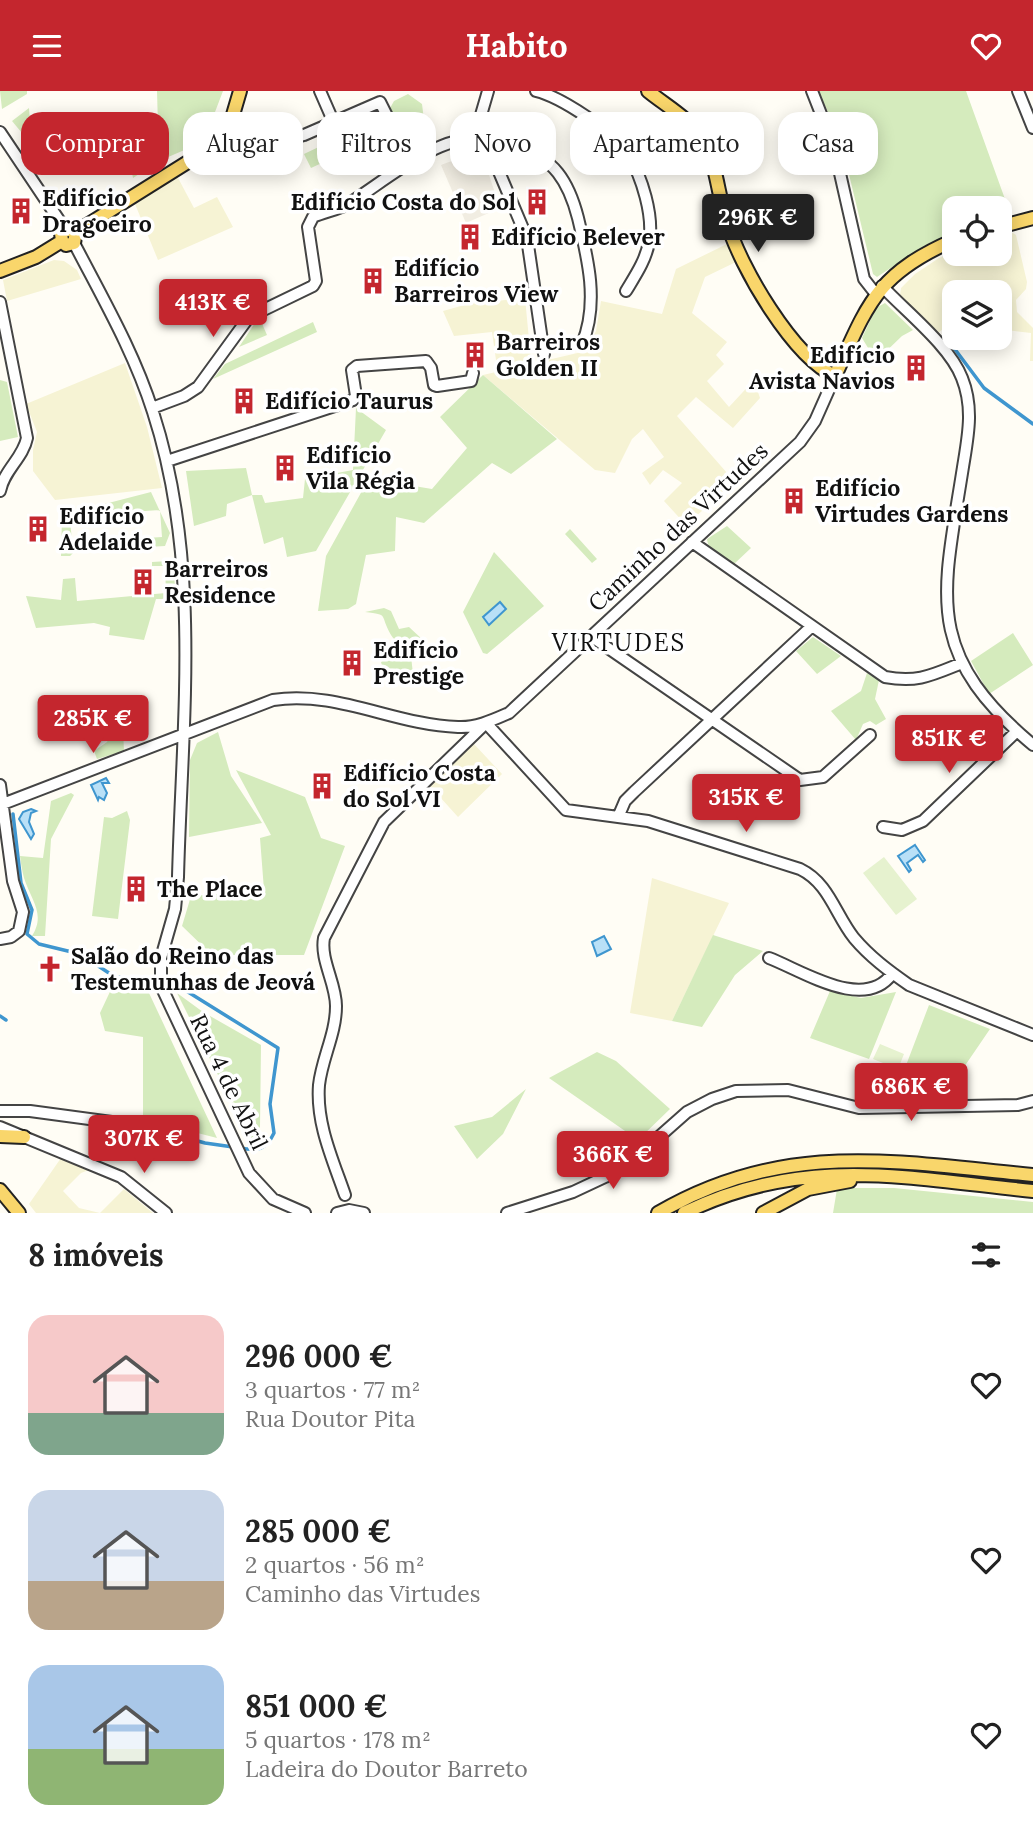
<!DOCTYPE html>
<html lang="pt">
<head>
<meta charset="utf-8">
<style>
  :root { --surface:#fff; --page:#f2f2f2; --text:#222; --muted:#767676; --accent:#c4262e }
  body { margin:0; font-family:Lora,serif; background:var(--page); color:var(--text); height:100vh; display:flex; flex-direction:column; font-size:26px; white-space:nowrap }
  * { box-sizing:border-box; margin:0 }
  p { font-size:23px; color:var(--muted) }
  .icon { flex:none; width:38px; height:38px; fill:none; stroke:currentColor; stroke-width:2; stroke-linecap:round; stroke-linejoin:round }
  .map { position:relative; height:1122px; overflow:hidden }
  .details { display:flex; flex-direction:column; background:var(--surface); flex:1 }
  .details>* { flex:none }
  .hud { position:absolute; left:21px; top:21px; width:992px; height:63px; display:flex; gap:14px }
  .tools { position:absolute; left:942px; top:105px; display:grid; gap:14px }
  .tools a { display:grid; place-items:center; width:70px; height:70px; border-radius:14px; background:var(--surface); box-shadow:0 4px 18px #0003; font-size:35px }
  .price { position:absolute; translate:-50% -60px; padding:0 16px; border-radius:7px; background:var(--accent); color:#fff; font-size:23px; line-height:46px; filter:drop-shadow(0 2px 4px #0008) }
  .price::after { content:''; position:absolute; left:50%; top:42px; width:21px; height:16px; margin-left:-10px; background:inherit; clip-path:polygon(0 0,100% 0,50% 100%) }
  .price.active { background:#222; color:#fff }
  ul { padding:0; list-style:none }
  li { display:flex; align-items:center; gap:21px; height:175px; padding:0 28px }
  li span { display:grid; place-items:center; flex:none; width:196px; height:140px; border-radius:21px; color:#555 }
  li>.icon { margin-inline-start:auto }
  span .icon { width:84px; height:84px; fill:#fffc; stroke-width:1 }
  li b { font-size:30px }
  h2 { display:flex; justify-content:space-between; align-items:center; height:84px; padding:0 28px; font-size:30px }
  .tag { padding:0 24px; border-radius:21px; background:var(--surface); box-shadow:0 4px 18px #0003; font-size:24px; line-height:63px }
  .tag.active { background:var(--accent); color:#fff }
  header { display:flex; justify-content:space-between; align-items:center; height:91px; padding:0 28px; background:var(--accent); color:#fff; font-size:32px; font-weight:800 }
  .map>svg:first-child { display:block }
  .farmland { fill:#f6f3d4 }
  .green { fill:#d5ebbd }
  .pitch { fill:#e6f2cf }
  .plaza { fill:#f1ede2 }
  .water { fill:#b9e0f7; stroke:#3f96cf; stroke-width:2 }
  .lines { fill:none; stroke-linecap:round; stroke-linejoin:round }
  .stream { stroke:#3f96cf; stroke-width:3.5 }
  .minor-casing { stroke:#444; stroke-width:14 }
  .major-casing { stroke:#222; stroke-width:16 }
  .minor { stroke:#fff; stroke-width:10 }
  .major { stroke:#f9d66b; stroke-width:12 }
  .labels { text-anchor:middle; stroke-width:7; stroke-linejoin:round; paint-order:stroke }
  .poi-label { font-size:23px; font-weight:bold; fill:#111; stroke:#fff; text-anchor:start }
  .street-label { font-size:23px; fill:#111; stroke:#fff }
  .neighbourhood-label { font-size:24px; letter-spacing:2px; fill:#111; stroke:#fff }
</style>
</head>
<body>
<header><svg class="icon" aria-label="menu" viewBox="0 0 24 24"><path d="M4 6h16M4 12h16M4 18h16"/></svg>Habito<svg class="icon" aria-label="heart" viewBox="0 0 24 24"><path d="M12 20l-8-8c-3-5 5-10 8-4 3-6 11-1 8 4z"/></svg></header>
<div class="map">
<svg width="1033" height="1122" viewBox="0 0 1033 1122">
  <rect width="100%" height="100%" fill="#fffdf5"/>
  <path class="farmland" d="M 177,85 L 194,117 L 217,106 L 233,136 L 158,169 L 135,113 Z
    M 1013,142 L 1016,144 L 1027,191 L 1026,198 L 1016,209 L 1017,221 L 1033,237 L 1033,270 L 1030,270 L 1031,242 L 999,238 L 999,201 L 954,201 L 954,232 L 951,231 L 937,243 L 900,204 L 901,197 L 915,183 L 939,167 L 954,161 L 999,163 L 999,146 Z
    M 727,153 L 736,171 L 705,186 L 692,222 L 727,251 L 716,264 L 724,273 L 707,290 L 729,316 L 754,289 L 760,307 L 733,337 L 696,306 L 677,325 L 735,391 L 686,434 L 664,410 L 682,392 L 663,379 L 650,394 L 642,382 L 664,366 L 643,338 L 632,348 L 615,382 L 595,379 L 483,284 L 586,260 L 596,240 L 601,210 L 662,223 L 676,178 Z
    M 54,169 L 64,170 L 77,179 L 81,188 L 7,210 L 3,189 Z
    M 525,207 L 531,269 L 497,276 L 492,241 L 454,245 L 443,220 L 468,213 Z
    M 125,272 L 147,336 L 162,397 L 55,409 L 33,380 L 33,359 L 37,341 L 26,313 Z
    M 474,653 L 502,683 L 458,726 L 430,695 Z
    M 652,787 L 729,812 L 672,930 L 630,922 Z
    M 61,1067 L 89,1079 L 81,1082 L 63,1100 L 79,1117 L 100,1122 L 124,1098 L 153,1122 L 36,1122 L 29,1113 Z"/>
  <path class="green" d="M 0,0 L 27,0 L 27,3 L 2,18 Z
    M 157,0 L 223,0 L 207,42 L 189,57 L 159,70 L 133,87 L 132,82 L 138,77 L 135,41 L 158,35 Z
    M 818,0 L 966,0 L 1010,122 L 999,126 L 999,117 L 954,117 L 954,141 L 924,155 L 877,186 L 873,183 L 840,46 Z
    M 408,3 L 422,13 L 424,29 L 434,45 L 406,58 L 389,19 L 394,10 Z
    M 29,17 L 31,46 L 27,48 L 12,30 Z
    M 354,33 L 363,53 L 311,77 L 304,63 L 350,41 L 349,36 Z
    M 885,212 L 913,239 L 902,245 L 876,270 L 862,247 L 876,217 Z
    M 260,228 L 267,244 L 239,256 L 257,229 Z
    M 313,231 L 317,241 L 213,288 L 225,273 Z
    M 483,284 L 557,348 L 511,383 L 492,372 L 424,432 L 396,426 L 395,460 L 366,464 L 356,513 L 348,518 L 318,520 L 326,465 L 373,380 L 378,389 L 432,398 L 467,357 L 440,326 Z
    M 0,289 L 7,291 L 18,346 L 0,350 Z
    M 356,317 L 386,339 L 316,460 L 287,466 L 283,446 L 264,453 L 252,404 L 227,413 L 226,425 L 194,435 L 186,380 L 246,377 L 252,404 L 262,404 L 265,412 L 303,407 L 305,388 L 353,379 Z
    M 151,401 L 170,442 L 165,455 L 148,456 L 147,447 L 162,446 L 160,419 L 115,422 L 115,425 L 70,428 L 73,462 L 70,465 L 61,465 L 62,424 Z
    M 727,435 L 751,457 L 733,474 C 722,467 708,461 707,448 Z
    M 570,438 L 597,468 L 592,472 L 565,443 Z
    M 494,461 L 544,515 L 487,563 L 483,562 L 463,521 Z
    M 168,470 L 174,484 L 176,508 L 156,508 L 144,549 L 109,544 L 110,536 L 94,532 L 36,537 L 26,505 L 61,509 L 63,488 L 75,487 L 77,510 L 166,502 L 165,475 L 152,475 L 152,471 Z
    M 384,517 L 391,520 L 399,538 L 409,536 L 423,549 L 410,556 L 413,583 L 388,595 L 381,571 L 389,565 L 397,566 L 401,558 C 399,553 394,549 391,544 C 379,523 390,524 365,521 Z
    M 1013,542 L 1033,574 L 989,603 L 971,570 Z
    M 813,546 L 841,565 L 817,583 L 796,560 Z
    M 867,582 L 879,589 L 875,608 L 886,628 L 876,634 L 870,630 L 863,633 L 856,649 L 831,620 L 861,600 Z
    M 114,639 L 123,639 L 124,660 L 97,668 L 94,660 L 107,651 Z
    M 218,641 L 231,685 L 262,732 L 189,746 L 190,669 L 197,652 Z
    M 236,679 L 305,706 L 321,747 L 345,755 L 304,864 L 212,864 L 182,835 L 191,805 L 264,799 L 260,747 L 271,744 Z
    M 71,702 L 74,704 L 51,748 L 45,845 L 32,845 C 46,823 31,809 24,787 C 22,780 21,772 20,765 L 43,767 L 51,710 Z
    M 127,720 L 130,729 L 118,828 L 92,825 L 104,726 L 112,727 Z
    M 713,844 L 763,860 L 735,884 L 702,936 L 672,930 Z
    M 115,890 L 149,902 L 217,1047 L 143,1028 L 143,946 L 105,940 L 100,922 Z
    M 830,900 L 861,907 L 896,901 L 869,968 L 810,947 Z
    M 177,902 L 203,921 L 261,954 L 260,1036 L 252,1052 Z
    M 929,914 L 990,938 L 960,982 L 905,977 Z
    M 597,961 L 616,970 L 670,1018 L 638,1049 L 549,987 Z
    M 526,998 L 503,1043 L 477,1068 L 454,1035 L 492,1026 Z
    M 851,1097 L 894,1097 L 1033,1111 L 1033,1122 L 833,1122 L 837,1098 Z"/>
  <path class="pitch" d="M 884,766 L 917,808 L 896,824 L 863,782 Z
    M 880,953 L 904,963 L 898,978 L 873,968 Z"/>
  <path class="plaza" d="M 457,68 L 468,68 L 480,75 L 489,84 L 494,99 L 491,121 L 466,132 L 441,74 Z"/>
  <path class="water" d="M 500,511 L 506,518 L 489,534 L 483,526 Z
    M 106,687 L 109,692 L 102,692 L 107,702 L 104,709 L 99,706 L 98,709 L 91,694 Z
    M 31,718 L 36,720 L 31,722 L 29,731 L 34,743 L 31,748 L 19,728 L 23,721 Z
    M 915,754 L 925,769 L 923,771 L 918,764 L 907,772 L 911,779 L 909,781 L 898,765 Z
    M 604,845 L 611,858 L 597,865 L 592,851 Z"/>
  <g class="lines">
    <path class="stream" d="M 954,257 L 984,297 L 1033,333
      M 13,723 L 21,792 L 32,819 L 27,843 L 39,853 L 80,863 L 115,886 L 161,890 L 180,896 L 278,957 L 270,1013 L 274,1042 C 266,1059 258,1060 240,1057
      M 0,925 L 6,929
      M 140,1034 L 205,1052 L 233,1056"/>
    <g class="minor-casing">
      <path id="minor" d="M 320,0 L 334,32
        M 536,0 C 561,6 614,41 628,63 C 642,86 654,125 649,151 C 646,169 635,185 626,200
        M 812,0 L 834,56 L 864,188 L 875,202
        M 1018,0 L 1033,37
        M 227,39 L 244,56 L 252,58 L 304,44 L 380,11 L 411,73
        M 0,41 L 65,138
        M 474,48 L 488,0
        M 486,50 L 527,147 L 544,263
        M 74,152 C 103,208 134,261 153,321 C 202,472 182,630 178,786 L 175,818 L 161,867 L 161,895 L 249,1082 L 273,1108 L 305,1122
        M 882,195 C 905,220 950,255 962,287 C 974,317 968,345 963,376 C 943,504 922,561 1033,654
        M 0,211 L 27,347 C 23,367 4,379 0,400
        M 152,317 L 184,305 L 198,296 L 249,226 L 313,195 L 316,190 L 308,136 L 313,126 C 324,121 337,119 348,113 C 382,92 429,51 469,48 C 484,47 501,53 516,57 C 554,65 569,92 578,127 C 588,168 599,213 582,253
        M 167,370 L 353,309 L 356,305 L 352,279 L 357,275 L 426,270 L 431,277 L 434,294 L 437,295 L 471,290 L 473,282
        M 692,451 L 885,586 C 918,592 932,584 962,572
        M 592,546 L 800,689 L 823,686 L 870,644
        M 486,632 L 566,719 L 648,730 L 800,778 C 829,792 835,823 854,847 C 870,866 889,880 909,894 L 1033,944
        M 0,694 L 13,790 L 23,821 L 19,840 L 11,846 L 0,848
        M 0,714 L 273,609 C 337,599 394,634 458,636 C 476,637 493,629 509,622 L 800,351 L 815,330 L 835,285
        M 619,724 L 625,710 L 634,701 L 811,536
        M 883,736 L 902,739 L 923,730 L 1017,640
        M 769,867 C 803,880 864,921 892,883
        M 0,1020 L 30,1020 L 134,1034
        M 0,1036 L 121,1086 L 166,1122
        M 345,1104 C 333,1069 316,1033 319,994 C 322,967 336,943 336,915 C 336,892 320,869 324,847 L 384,731 L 486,632
        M 337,1122 L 349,1119 L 364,1122
        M 507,1122 L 573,1101 L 605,1086 L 635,1067 L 687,1021 L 712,1008 L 736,1000 L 788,999 L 859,1017 L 1018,1014 L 1033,1010"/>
    </g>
    <g class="major-casing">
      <path id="major" d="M 648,0 C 665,14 692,29 703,49 C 717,73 718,106 727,131 C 740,176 793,266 835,285 C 868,213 876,183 954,149
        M 999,136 L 1033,127
        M 76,141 L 215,54 L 230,34 L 240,0
        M 62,150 L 61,142 L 65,138 L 76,141
        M 62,150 L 66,154 L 74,152 L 76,141
        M 0,180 L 36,166 L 62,150
        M 0,1045 L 24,1046
        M 0,1099 L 19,1122
        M 658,1122 C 785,1048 895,1071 1033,1084
        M 684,1122 C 805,1063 906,1087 1033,1100
        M 763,1122 L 808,1098 L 850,1090"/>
    </g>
    <use href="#minor" class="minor"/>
    <use href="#major" class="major"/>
  </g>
  <defs>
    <g id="building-bare" transform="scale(2.1)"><path d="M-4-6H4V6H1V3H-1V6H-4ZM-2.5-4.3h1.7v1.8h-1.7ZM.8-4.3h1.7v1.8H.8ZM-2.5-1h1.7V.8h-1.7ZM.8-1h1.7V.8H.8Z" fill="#c4262e" stroke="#fff" stroke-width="2.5" paint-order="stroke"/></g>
    <g id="church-bare" transform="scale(2.1)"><path d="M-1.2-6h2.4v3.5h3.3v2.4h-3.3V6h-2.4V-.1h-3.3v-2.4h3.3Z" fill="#c4262e" stroke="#fff" stroke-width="2.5" paint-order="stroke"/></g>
  </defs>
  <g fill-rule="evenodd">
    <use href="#building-bare" x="537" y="111"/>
    <use href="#building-bare" x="21" y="120"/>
    <use href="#building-bare" x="470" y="146"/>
    <use href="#building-bare" x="373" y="190"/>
    <use href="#building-bare" x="475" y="264"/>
    <use href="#building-bare" x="916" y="277"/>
    <use href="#building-bare" x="244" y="310"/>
    <use href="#building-bare" x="285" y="377"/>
    <use href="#building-bare" x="794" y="410"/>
    <use href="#building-bare" x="38" y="438"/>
    <use href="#building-bare" x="143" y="491"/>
    <use href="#building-bare" x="352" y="572"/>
    <use href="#building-bare" x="322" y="695"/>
    <use href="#building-bare" x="136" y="798"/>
    <use href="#church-bare" x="50" y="878"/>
  </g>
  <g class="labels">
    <g class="poi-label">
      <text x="42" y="115">Edifício<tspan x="42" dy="26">Dragoeiro</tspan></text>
      <text x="516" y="119" text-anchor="end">Edifício Costa do Sol</text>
      <text x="491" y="154">Edifício Belever</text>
      <text x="394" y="185">Edifício<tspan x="394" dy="26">Barreiros View</tspan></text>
      <text x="496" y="259">Barreiros<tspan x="496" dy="26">Golden II</tspan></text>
      <text x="895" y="272" text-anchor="end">Edifício<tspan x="895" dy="26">Avista Navios</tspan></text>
      <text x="265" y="318">Edifício Taurus</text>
      <text x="306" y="372">Edifício<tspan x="306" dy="26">Vila Régia</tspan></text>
      <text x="815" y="405">Edifício<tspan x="815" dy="26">Virtudes Gardens</tspan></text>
      <text x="59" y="433">Edifício<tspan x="59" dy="26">Adelaide</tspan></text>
      <text x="164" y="486">Barreiros<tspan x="164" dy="26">Residence</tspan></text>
      <text x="373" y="567">Edifício<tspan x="373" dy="26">Prestige</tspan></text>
      <text x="343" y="690">Edifício Costa<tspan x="343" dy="26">do Sol VI</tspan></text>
      <text x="157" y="806">The Place</text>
      <text x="71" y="873">Salão do Reino das<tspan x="71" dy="26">Testemunhas de Jeová</tspan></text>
    </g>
    <g class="street-label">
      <text transform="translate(678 436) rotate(-43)" y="8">Caminho das Virtudes</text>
      <text transform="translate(229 991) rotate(64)" y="8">Rua 4 de Abril</text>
    </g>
    <g class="neighbourhood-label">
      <text x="619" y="560">VIRTUDES</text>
    </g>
  </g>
</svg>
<div class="tools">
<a><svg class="icon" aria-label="locate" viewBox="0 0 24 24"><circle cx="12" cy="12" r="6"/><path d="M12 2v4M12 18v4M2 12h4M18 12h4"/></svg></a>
<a><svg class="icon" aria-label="layers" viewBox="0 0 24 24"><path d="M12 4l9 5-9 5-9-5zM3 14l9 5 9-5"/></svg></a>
</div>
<b class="price active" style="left:758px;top:163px">296K €</b>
<b class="price" style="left:213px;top:248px">413K €</b>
<b class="price" style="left:93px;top:664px">285K €</b>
<b class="price" style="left:949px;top:684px">851K €</b>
<b class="price" style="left:746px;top:743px">315K €</b>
<b class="price" style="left:911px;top:1032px">686K €</b>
<b class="price" style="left:144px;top:1084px">307K €</b>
<b class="price" style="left:613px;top:1100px">366K €</b>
<div class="hud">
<a class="tag active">Comprar</a>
<a class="tag">Alugar</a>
<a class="tag">Filtros</a>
<a class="tag">Novo</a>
<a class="tag">Apartamento</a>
<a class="tag">Casa</a>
</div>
</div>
<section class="details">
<h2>8 imóveis<svg class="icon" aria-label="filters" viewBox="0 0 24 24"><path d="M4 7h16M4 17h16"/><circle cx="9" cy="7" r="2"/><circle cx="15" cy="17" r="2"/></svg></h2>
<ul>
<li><span style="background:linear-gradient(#f6c9c9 70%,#7fa58c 0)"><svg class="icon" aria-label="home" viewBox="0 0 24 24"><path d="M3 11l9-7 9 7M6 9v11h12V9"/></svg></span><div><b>296 000 €</b><p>3 quartos · 77 m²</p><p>Rua Doutor Pita</p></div><svg class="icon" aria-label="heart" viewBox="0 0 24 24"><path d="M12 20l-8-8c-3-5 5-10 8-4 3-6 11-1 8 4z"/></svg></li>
<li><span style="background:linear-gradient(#c9d6e8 65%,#b9a48a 0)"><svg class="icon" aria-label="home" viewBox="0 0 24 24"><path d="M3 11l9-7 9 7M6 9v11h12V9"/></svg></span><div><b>285 000 €</b><p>2 quartos · 56 m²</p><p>Caminho das Virtudes</p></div><svg class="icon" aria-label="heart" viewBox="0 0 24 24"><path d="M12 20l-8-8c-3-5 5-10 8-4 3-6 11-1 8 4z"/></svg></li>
<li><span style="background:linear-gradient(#a9c7e8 60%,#8fb573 0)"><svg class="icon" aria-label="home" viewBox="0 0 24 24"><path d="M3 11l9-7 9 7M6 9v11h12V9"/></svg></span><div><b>851 000 €</b><p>5 quartos · 178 m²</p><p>Ladeira do Doutor Barreto</p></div><svg class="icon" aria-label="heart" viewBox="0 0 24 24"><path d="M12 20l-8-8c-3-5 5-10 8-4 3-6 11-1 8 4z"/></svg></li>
</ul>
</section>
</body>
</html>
